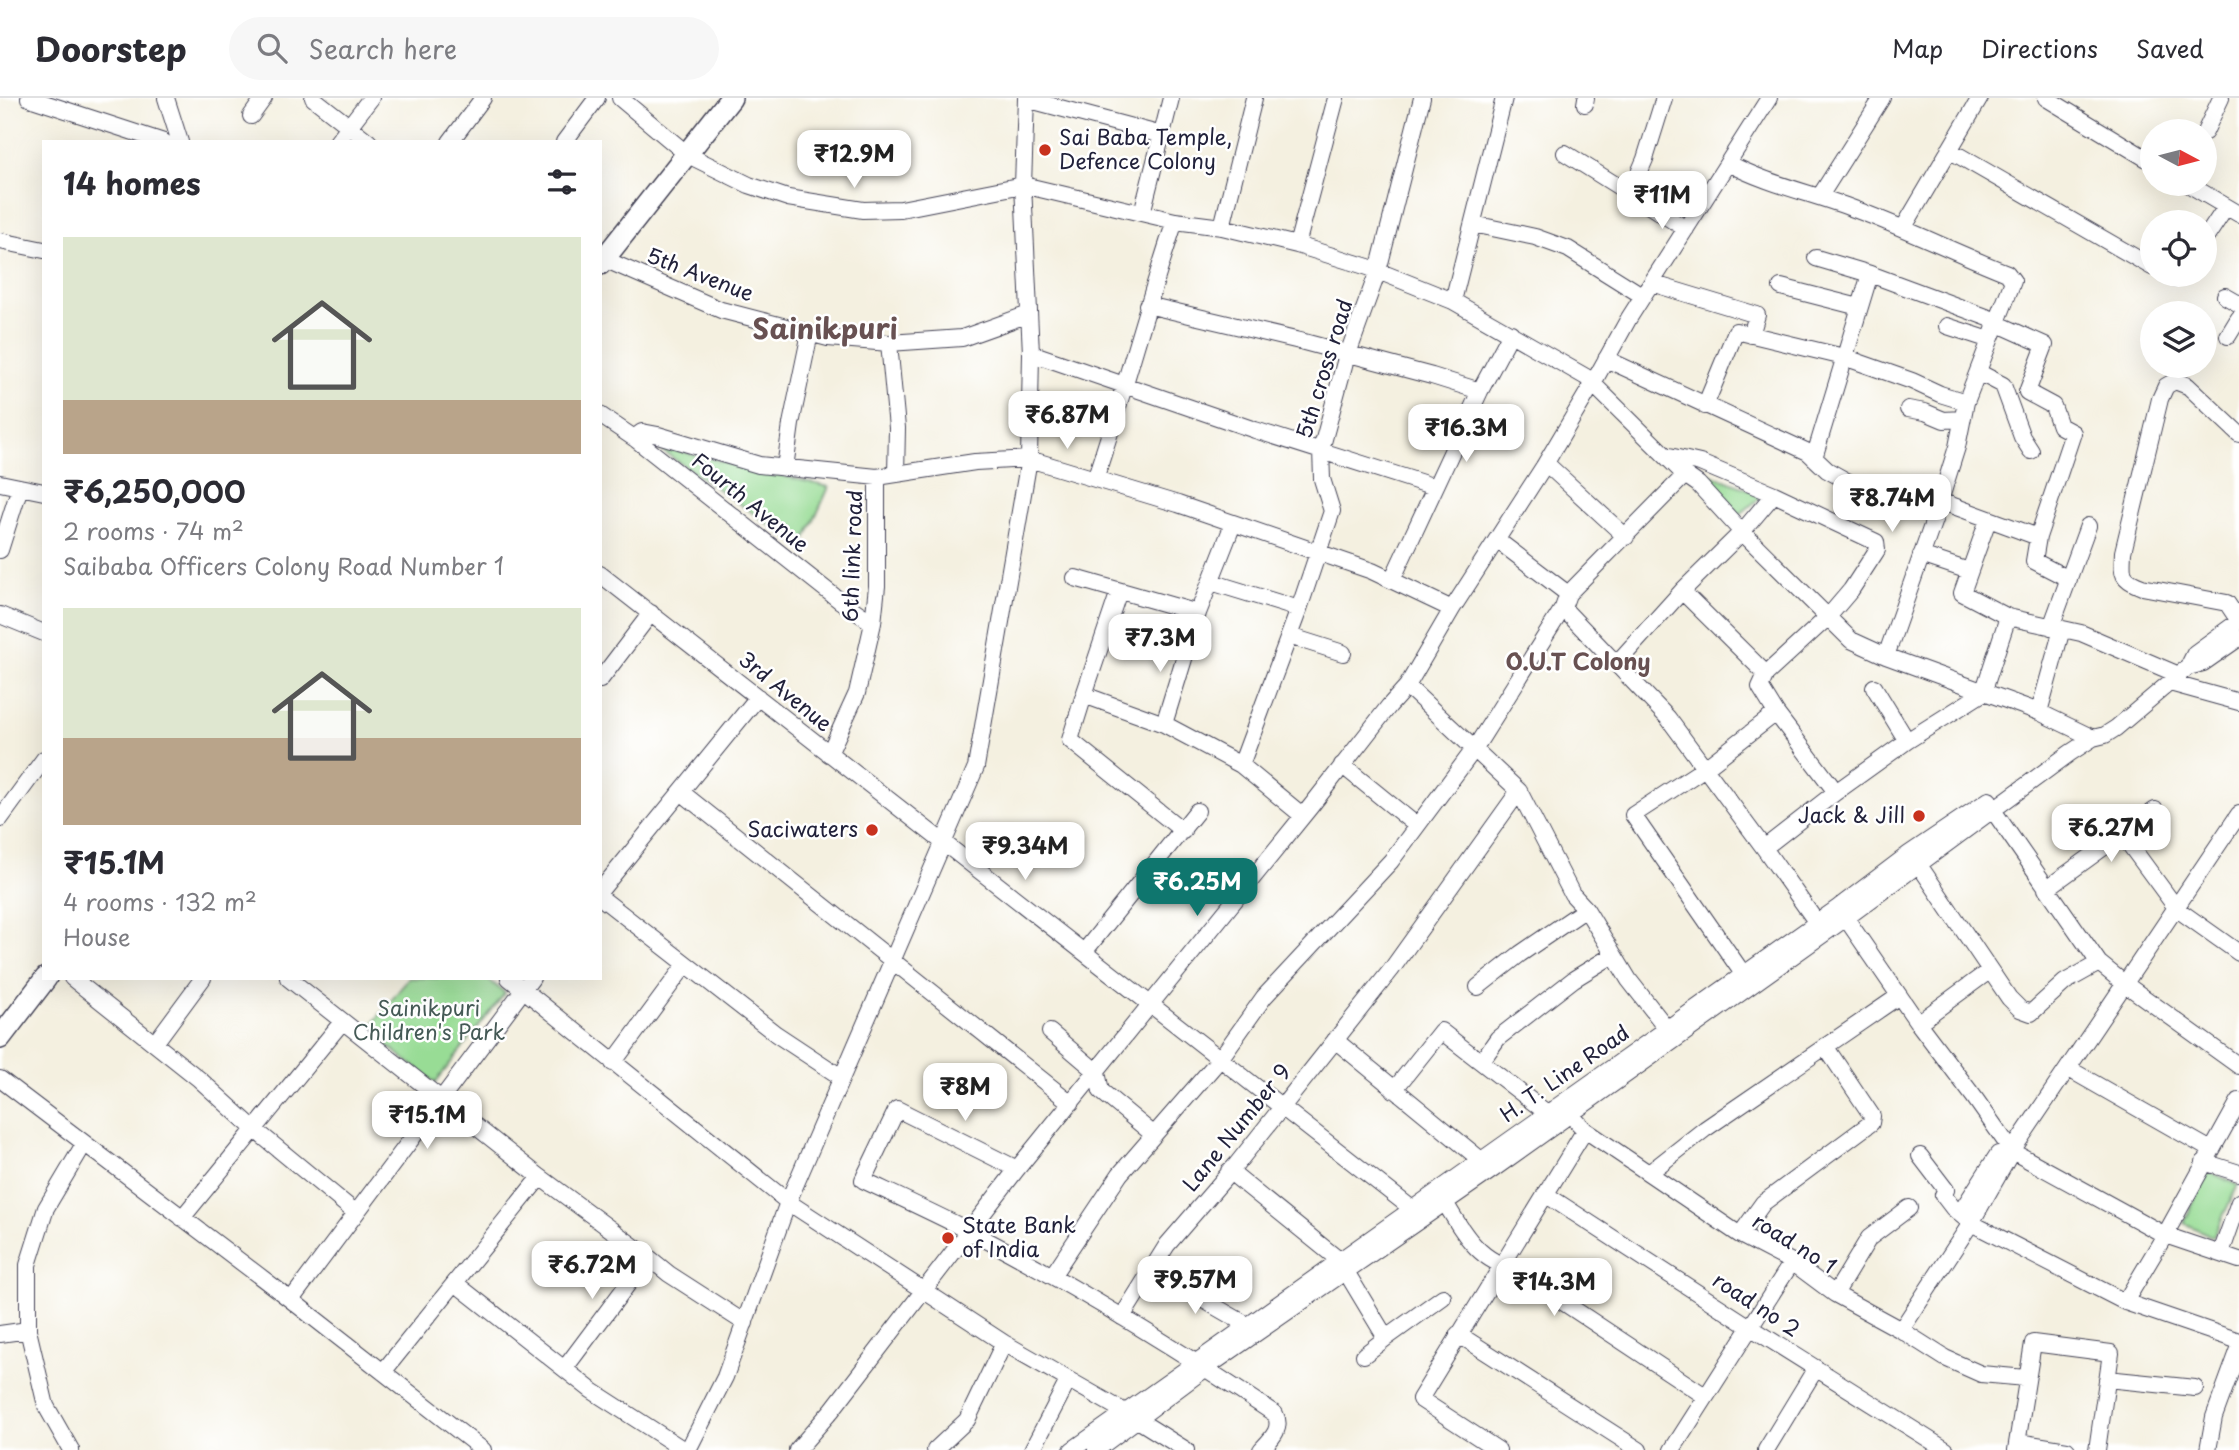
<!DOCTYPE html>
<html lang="en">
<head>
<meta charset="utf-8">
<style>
  :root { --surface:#fff; --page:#f7f7f7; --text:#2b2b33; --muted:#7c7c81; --line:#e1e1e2; --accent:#0f766e }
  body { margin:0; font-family:"Playpen Sans",sans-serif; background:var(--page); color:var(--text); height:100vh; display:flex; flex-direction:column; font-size:26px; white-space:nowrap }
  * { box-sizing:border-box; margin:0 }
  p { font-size:23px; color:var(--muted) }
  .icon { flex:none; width:38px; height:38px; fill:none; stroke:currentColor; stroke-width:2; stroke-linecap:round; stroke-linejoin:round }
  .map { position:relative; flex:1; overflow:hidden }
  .sheet { position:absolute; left:42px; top:42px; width:560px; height:840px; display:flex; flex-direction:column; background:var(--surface); border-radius:0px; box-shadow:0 7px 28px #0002 }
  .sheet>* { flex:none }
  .needle { width:46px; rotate:97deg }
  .fabs { position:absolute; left:2140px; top:21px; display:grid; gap:14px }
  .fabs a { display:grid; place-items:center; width:77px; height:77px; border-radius:50%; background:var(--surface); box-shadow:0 7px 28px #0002; font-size:35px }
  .price { position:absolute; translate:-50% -60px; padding:0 16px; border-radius:14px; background:#fff; color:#222; font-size:23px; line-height:46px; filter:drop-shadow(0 2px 4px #0008) }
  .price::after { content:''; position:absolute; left:50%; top:42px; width:21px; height:16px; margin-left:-10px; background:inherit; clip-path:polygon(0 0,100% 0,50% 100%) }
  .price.selected { background:var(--accent); color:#fff }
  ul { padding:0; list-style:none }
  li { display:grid; align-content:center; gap:14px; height:371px; padding:0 21px }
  li span { display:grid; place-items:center; height:217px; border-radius:0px; color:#555 }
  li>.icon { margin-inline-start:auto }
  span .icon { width:126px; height:126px; fill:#fffc; stroke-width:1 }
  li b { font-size:30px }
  h2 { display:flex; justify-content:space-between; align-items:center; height:84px; padding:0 21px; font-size:30px }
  header { display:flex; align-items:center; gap:42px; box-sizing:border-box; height:98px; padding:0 35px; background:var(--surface); border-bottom:2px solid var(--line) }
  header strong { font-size:33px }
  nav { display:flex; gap:38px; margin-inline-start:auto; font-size:24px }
  .search { width:490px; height:63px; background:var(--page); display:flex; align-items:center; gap:18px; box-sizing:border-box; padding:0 24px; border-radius:38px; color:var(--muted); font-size:26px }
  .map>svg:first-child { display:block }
  .green { fill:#98dc95; stroke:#5d7f68; stroke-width:2 }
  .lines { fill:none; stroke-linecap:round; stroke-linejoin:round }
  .minor-casing { stroke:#424154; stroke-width:18 }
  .major-casing { stroke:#424154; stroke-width:24 }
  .minor { stroke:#fff; stroke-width:16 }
  .major { stroke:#fff; stroke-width:21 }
  .poi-dot { fill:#c8321e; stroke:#fff; stroke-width:2.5 }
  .labels { text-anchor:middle; stroke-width:5; stroke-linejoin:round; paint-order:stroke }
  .poi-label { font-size:21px; fill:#22223b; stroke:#fff; text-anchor:start }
  .street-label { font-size:21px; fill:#22223b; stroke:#fff }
  .park-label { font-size:21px; fill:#455a56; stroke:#fff }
  .neighbourhood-label { font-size:23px; font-weight:bold; fill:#685152; stroke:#fff }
  .district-label { font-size:28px; font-weight:bold; fill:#685152; stroke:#fff }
</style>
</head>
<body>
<header>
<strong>Doorstep</strong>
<div class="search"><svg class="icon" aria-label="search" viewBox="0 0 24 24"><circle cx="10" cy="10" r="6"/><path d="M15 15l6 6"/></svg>Search here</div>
<nav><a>Map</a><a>Directions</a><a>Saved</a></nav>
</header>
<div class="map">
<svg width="2239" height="1352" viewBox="0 0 2239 1352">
  <rect width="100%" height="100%" fill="#fff"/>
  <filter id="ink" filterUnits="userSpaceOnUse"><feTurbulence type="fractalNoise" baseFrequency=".0143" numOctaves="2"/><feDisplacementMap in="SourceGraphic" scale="14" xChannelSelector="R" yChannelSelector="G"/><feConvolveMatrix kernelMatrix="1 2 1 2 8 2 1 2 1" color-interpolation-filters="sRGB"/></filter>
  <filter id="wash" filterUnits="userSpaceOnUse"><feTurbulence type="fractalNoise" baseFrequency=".00686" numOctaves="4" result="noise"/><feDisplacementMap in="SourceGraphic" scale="28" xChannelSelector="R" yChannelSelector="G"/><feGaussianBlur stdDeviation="1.57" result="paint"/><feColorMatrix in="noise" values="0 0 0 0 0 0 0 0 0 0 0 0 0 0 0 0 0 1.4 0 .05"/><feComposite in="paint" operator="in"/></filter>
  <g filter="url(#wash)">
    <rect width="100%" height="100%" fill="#f4f0e0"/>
    <path class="green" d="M 654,347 L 829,389 L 802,449 Z
      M 1684,366 L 1763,397 L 1737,419 Z
      M 409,880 L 486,880 L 505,895 L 435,985 L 368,932 Z
      M 2208,1073 L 2238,1087 L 2213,1139 L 2184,1125 Z"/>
  </g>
  <g filter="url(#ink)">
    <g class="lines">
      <g class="minor-casing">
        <path id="minor" d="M 29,0 L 164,44
          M 166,0 L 180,44
          M 313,0 L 369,44
          M 620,0 L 688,57 L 749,87 L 788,100 L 863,112 L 901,111 L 1023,87 L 1175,123 L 1222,129 L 1297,147 L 1368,169 L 1453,203 L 1586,279 L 1685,377 L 1698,386 L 1742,434 L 1851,542 L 1886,558 L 2039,614 L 2093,640
          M 2046,0 L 2152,64
          M 1026,1 L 1162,37
          M 1585,6 L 1586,0
          M 251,18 L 264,0
          M 2205,34 L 2221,0
          M 337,44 L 371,0
          M 450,44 L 483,0
          M 564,44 L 597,0
          M 1949,52 L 2152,169
          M 1565,55 L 1686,131
          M 1728,65 C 1767,86 1812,95 1854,111 C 1906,130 1956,155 2007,175 L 2013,183 L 1966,304 L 1957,349 L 1935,419 L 1886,558
          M 2188,86 L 2239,116
          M 1630,96 L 1645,61 L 1664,0
          M 1820,98 L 1882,0
          M 1142,115 L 1171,0
          M 1473,126 L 1535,139 L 1568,151 L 1643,198
          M 1222,129 L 1254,0
          M 1904,129 L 1980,0
          M 2205,141 L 2226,109
          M 0,143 L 44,152
          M 1297,147 L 1336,0
          M 1816,160 L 1870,176 L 1997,223
          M 604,161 L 721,212 L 828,240 L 889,245 L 962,240 L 1029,216
          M 2165,177 L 2175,181 L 2182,177
          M 1651,185 L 1757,217 L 1751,237
          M 1781,189 L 1859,209
          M 2225,198 L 2239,206
          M 1453,203 L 1504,0
          M 1147,207 L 1304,244 L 1432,278 L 1480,293
          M 1996,225 L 2045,247 L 2027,294 L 2053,308 L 2060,328 L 2073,335 L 2038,439 L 2034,463 L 2069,481
          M 1947,228 L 1990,242
          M 2228,238 L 2239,220
          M 889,245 L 897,330 L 896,376
          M 1031,255 L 1255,332 L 1435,389
          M 1606,261 L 1808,354 L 1827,372 L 1854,387 L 1935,419
          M 1978,274 L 2003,287 L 2022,339 L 2031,353
          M 1705,308 L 1736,233 L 1844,259 L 1912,283 L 1940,296 L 1966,304
          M 1908,311 L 1925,314 L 1944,322 L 1962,321
          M 600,317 L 634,340 L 839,502 L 873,525
          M 2239,336 L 2188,288 L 2175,283 L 2166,288 L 2160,301 L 2123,454 C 2122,475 2120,481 2142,489 L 2227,505 L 2239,523
          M 634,340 L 642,334 L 658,337 L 759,367 L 877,379 L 975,364 L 1029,361 L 1178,406 L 1372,473 L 1452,511
          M 1665,357 L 1700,365 L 1774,396
          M 1814,360 L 1870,176
          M 1544,368 L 1551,370 L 1626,439
          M 785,370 L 791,326 L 810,235
          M 1095,381 C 1124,295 1146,209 1175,123
          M 0,385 L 44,394
          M 1940,403 L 2038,439
          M 1988,422 L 1962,495 L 2008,519 L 2081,535 L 2179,577
          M 1497,442 L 1568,496
          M 0,452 L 20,389
          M 1921,457 L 1969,473
          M 600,476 L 1411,1110 L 1417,1119
          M 1075,480 L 1198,515
          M 1392,482 L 1480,293 L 1511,235
          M 1211,484 L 1299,511 L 1332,413 L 1322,381 L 1321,352 L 1345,264 L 1378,173 L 1422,0
          M 1119,493 L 1084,597 L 1164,626 L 1198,515 L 1233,426
          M 1682,493 L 1766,576
          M 1563,510 L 1668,620 L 1764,750 L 1822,832
          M 0,517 L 44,535
          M 2051,529 L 2088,428
          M 1289,538 L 1343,555
          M 1617,565 L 1682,493 L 1742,434 L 1774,396 L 1876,444 L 1877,452 L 1851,492 L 1828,519 L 1766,576 L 1760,589 L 1776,615 L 1836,694
          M 2188,569 L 2195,555 L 2239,523
          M 600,582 L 651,515
          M 2170,585 L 2239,604
          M 1407,588 L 1519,693 L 1572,796 L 1586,811 L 1629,882 L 1672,937
          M 1874,589 L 1907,643
          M 1084,597 L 1070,642 L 1183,733
          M 2039,614 L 2062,531
          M 1164,626 L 1241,667 L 1303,718
          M 829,656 L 857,595 L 873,525 L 877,488 L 877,379
          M 1241,667 L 1299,511
          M 1342,667 L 1417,728
          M 681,694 L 1071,1005
          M 1988,705 L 2099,865 L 2125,886 L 2239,968
          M 0,721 L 44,661
          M 2122,736 L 2177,811 L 2239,855
          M 1764,750 L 1836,694 L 1907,643 L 1983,595 L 2008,519
          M 1919,767 L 2009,900 L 2020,911 L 2031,915 L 2065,884 L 2099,865
          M 2046,791 L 2155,712
          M 600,793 L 758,599
          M 600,799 L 776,936 L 841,979
          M 1841,813 L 1918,925 L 1974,999 L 2012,1053 L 2165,1137 L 2239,1162
          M 1084,854 L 1197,713
          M 72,880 L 199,981 L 254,1031 L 356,1115
          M 288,880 L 540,1079 L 648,1159 L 669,1176 L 745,1225
          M 509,880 L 788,1104 L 1004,1245 L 1125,1314 L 1186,1352
          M 1748,883 L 1633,717 L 1705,670 L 1776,615
          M 1478,889 L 1520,856 L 1586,811
          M 1918,925 L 1989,873
          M 1050,934 L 1097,974 L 1101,993 L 1154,1037
          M 1335,942 L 1487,1067
          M 155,945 L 203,880
          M 1481,964 L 1547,1015
          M 613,965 L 686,866
          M 2069,971 L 2211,1052
          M 0,981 L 291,1202 L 483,1352
          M 1394,992 L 1441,933 L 1481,964 L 1498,940 L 1574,881 L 1613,857
          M 1564,1010 L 1585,1032 L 1740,1137 L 1792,1164 L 1835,1196 L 1901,1232 L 1945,1260 L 1981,1276 L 2026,1280
          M 1920,1058 L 1946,1092 L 1943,1097 L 1953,1110 L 1971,1125 L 2125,1204 L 2239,1243
          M 2204,1064 L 2239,1075
          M 1017,1071 L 897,1011 L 863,1082 C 899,1099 934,1115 969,1133 C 1074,1187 1176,1250 1275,1316 C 1283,1331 1271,1341 1261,1352
          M 1229,1073 L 1339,1162 L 1386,1240 L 1364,1257
          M 1649,1075 L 1705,1031 L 1899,898
          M 1439,1094 C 1456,1123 1475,1162 1510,1169 L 1705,1298
          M 1545,1096 L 1750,1229 L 1946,1352
          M 1960,1115 L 1998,1056 L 2006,1063
          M 182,1120 L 342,924
          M 1740,1137 L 1763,1105 L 1871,1025 L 1872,1018 L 1825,948
          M 2221,1155 L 2239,1104
          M 1150,1171 L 1254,1231
          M 1052,1178 L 1120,1076 L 1220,961 L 1264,899 L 1391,763 L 1475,650 L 1563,510 L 1568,496 L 1685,377
          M 455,1185 L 591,1292 L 684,1352
          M 1835,1196 L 1869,1140 L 1909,1110
          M 291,1202 L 532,880
          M 2125,1204 L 2165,1137 L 2239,1003
          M 1122,1219 L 1167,1147 L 1236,1067 L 1391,872 L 1519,693
          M 1901,1232 L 1971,1125 L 2012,1053 L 2239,716
          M 0,1236 L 28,1232
          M 1458,1236 L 1639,1352
          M 1386,1240 L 1443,1199
          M 565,1270 L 648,1159
          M 383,1274 L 540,1079
          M 2107,1281 L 2195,1290
          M 2018,1344 L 2067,1352
          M 71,1352 L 46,1308 L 28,1232 L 28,1167 L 46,1110 L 84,1046
          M 688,1352 L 725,1279 L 788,1104 L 976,669 L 1029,361 L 1031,255 L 1023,87 L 1026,0
          M 797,1352 L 832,1312 L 1017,1071 L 1311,708 L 1389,608 L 1407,588 L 1452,511 L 1544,368 L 1592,287 L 1629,220 L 1769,0
          M 935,1352 L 967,1322 L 1004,1245
          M 1032,1352 L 1068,1283
          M 1072,1352 L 1839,809 L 1909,756 L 1989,702
          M 1096,1352 L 1206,1270 L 1492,1072 L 1846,820 L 2070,655 L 2093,640 L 2105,637 L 2116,630 L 2188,569 L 2203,565 L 2239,540
          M 1498,1352 L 1420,1301 L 1585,1032
          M 1672,1352 L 1792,1164
          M 1766,1352 L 1816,1270
          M 2016,1352 L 2033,1245 L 2111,1255 L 2097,1352
          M 2208,1352 L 2214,1319 L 2239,1251"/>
      </g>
      <g class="major-casing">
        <path id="major" d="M 600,166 L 731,0
          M 0,940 L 46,880"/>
      </g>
      <use href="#minor" class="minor"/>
      <use href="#major" class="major"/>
    </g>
  </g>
  <g class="poi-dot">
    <circle cx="1045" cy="52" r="7"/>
    <circle cx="1919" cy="718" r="7"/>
    <circle cx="872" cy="732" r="7"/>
    <circle cx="948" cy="1140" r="7"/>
  </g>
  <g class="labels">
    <g class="poi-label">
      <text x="1059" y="47">Sai Baba Temple,<tspan x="1059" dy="24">Defence Colony</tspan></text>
      <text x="1905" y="725" text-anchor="end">Jack &amp; Jill</text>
      <text x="858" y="739" text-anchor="end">Saciwaters</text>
      <text x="962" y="1135">State Bank<tspan x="962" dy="24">of India</tspan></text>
    </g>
    <g class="street-label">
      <text transform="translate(700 177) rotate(21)" y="7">5th Avenue</text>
      <text transform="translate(1325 271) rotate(-73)" y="7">5th cross road</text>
      <text transform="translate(750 405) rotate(39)" y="7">Fourth Avenue</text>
      <text transform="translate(853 458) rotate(-88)" y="7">6th link road</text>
      <text transform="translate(785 594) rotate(39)" y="7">3rd Avenue</text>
      <text transform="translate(1565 976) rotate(-35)" y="7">H. T. Line Road</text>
      <text transform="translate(1237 1030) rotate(-51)" y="7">Lane Number 9</text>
      <text transform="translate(1794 1146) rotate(32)" y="7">road no 1</text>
      <text transform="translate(1756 1207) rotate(33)" y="7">road no 2</text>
    </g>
    <g class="park-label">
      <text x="429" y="918">Sainikpuri<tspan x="429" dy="24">Children's Park</tspan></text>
    </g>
    <g class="neighbourhood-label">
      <text x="1578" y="572">O.U.T Colony</text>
    </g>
    <g class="district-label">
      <text x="825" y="241">Sainikpuri</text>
    </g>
  </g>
</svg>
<div class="fabs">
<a><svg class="needle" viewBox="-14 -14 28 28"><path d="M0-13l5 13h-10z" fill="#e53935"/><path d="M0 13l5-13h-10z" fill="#7c7c81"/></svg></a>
<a><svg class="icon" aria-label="locate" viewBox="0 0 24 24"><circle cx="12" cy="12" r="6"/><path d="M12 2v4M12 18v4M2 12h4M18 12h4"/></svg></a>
<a><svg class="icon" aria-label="layers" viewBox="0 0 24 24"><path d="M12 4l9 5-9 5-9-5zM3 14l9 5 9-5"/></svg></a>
</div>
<b class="price" style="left:854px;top:92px">₹12.9M</b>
<b class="price" style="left:1662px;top:133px">₹11M</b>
<b class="price" style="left:1067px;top:353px">₹6.87M</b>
<b class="price" style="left:1466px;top:366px">₹16.3M</b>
<b class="price" style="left:1892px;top:436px">₹8.74M</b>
<b class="price" style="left:1160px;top:576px">₹7.3M</b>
<b class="price" style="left:2111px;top:766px">₹6.27M</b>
<b class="price" style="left:1025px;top:784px">₹9.34M</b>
<b class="price selected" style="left:1197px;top:820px">₹6.25M</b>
<b class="price" style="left:965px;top:1025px">₹8M</b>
<b class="price" style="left:427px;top:1053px">₹15.1M</b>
<b class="price" style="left:592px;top:1203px">₹6.72M</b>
<b class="price" style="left:1195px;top:1218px">₹9.57M</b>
<b class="price" style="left:1554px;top:1220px">₹14.3M</b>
<section class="sheet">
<h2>14 homes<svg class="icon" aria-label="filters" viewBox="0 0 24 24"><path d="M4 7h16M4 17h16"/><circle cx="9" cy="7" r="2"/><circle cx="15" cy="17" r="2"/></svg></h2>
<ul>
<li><span style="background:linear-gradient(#dfe7d0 75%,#b9a48a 0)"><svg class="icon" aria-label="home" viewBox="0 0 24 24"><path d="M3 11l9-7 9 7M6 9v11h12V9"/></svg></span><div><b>₹6,250,000</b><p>2 rooms · 74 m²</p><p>Saibaba Officers Colony Road Number 1</p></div></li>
<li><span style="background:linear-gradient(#dfe7d0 60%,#b9a48a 0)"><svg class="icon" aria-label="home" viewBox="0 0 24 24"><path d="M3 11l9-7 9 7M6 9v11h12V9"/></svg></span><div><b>₹15.1M</b><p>4 rooms · 132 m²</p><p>House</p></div></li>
</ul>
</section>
</div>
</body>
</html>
